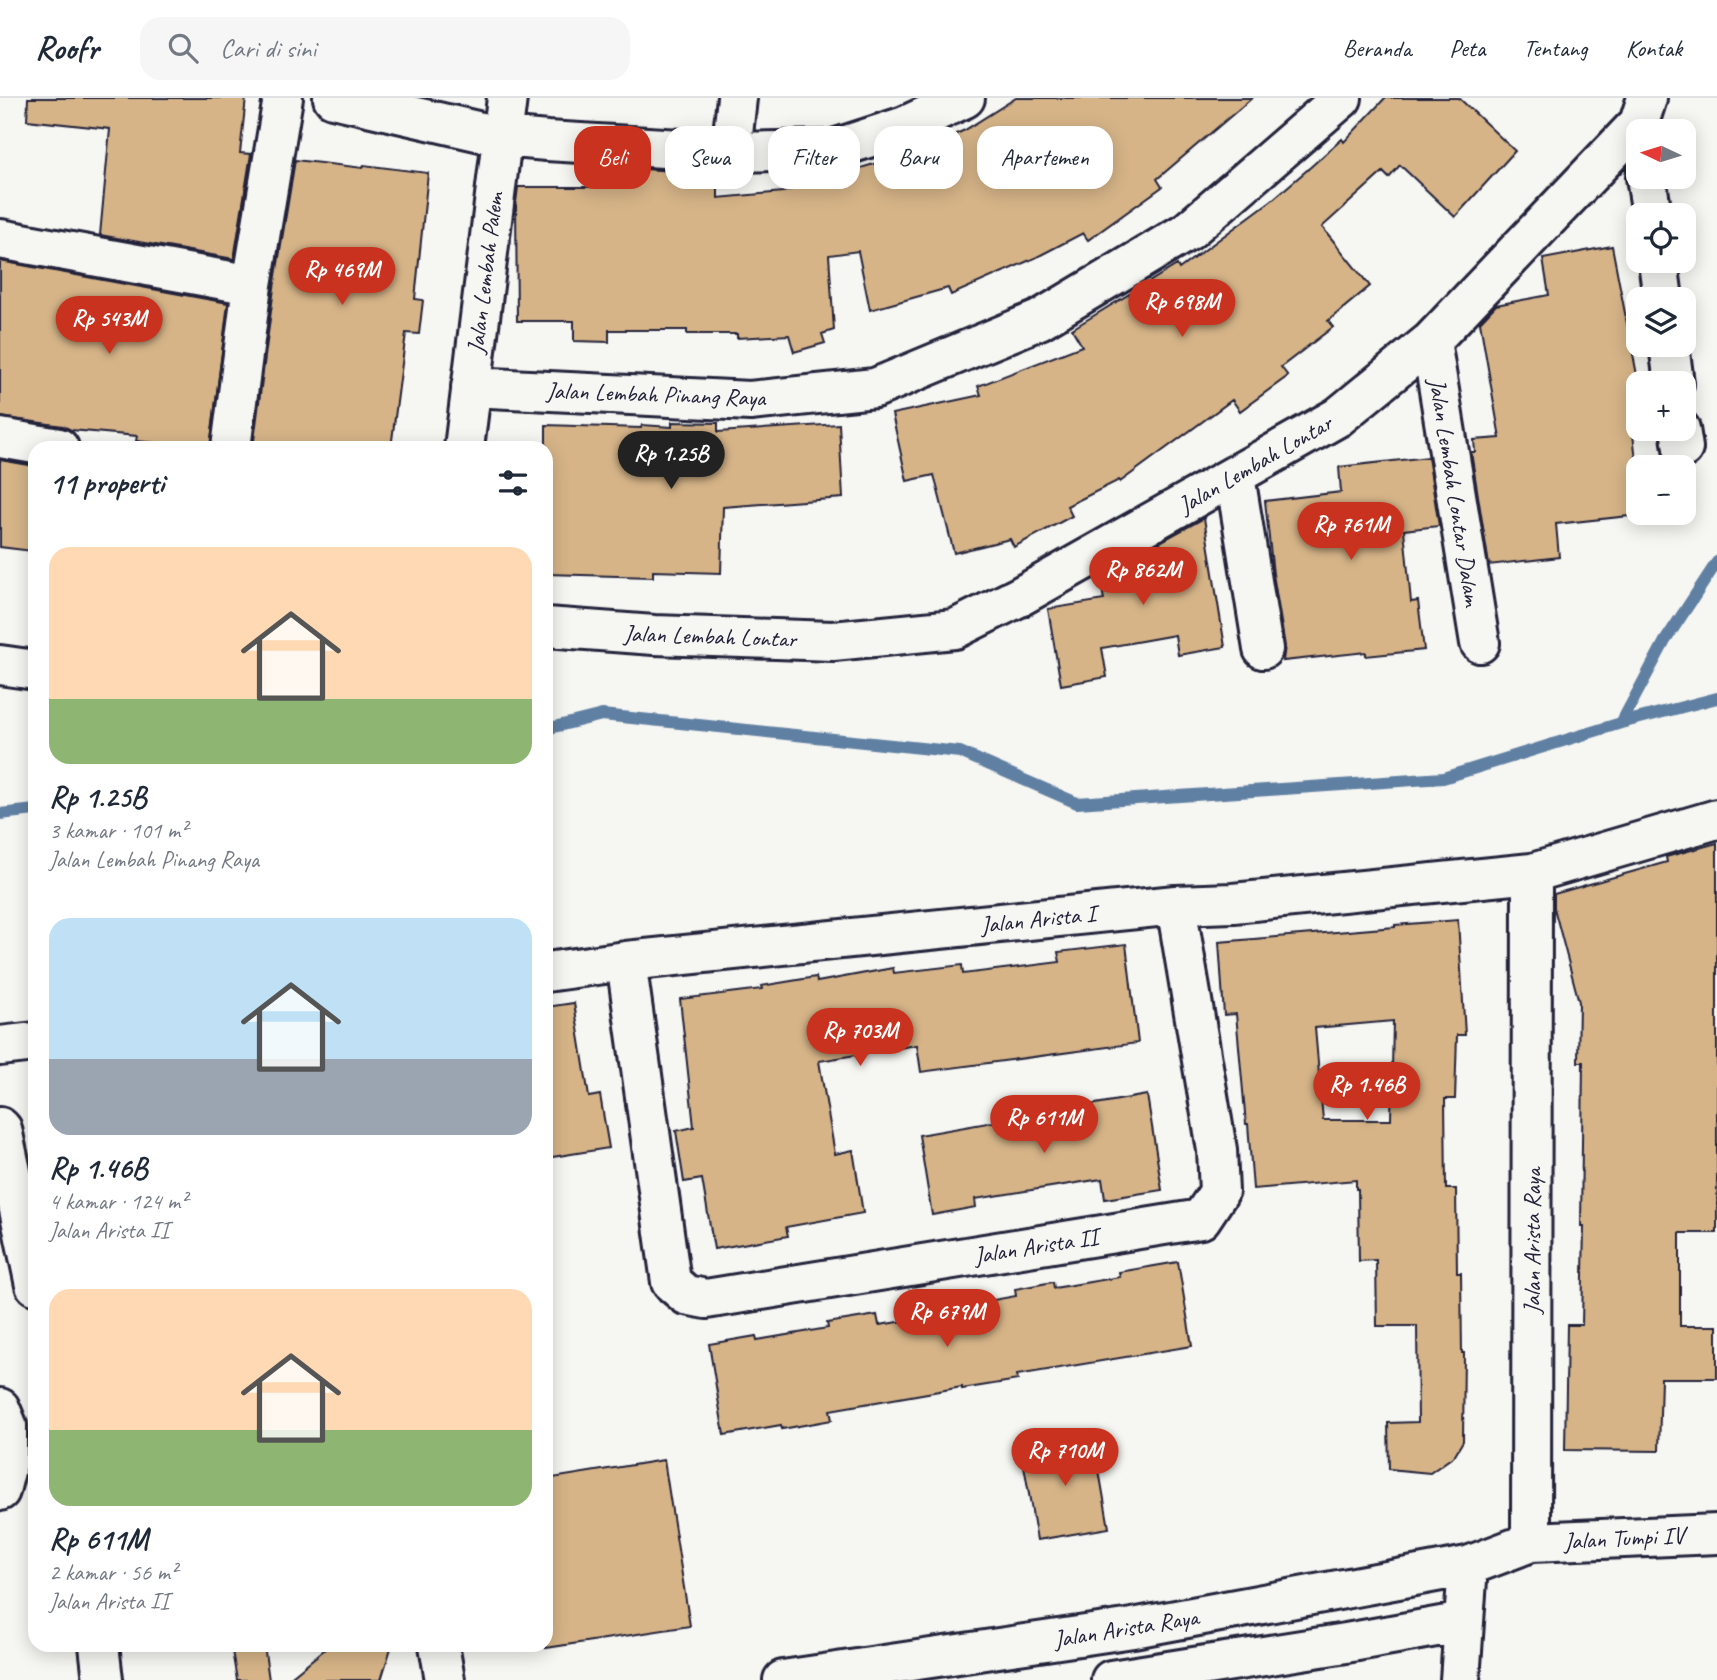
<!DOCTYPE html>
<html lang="id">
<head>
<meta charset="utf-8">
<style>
  :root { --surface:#fff; --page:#f6f6f7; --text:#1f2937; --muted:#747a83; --line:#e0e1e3; --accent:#c8321e }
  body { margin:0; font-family:Caveat,sans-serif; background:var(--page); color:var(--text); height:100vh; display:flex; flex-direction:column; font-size:26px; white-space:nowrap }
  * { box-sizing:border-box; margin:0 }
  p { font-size:23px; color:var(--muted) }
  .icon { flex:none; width:38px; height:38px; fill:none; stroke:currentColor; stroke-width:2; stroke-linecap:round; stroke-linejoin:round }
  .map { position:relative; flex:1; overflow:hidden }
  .sheet { position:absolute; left:28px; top:343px; width:525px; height:1211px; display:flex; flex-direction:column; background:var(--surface); border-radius:21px; box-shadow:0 4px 18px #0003 }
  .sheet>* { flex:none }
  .guide { position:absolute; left:574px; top:28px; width:665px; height:63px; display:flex; gap:14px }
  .needle { width:46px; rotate:274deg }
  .fabs { position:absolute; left:1626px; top:21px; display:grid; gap:14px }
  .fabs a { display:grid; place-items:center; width:70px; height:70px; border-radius:14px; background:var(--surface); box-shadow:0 4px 18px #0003; font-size:35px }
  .price { position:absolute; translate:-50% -60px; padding:0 16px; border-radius:24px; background:var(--accent); color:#fff; font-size:23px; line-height:46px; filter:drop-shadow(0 2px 4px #0008) }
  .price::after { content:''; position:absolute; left:50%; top:42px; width:21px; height:16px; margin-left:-10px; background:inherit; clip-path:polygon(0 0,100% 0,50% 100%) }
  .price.selected { background:#222; color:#fff }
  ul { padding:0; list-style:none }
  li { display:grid; align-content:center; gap:14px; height:371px; padding:0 21px }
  li span { display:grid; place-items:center; height:217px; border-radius:21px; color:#555 }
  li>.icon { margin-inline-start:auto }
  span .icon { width:126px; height:126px; fill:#fffc; stroke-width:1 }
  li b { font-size:30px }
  h2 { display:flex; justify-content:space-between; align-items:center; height:84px; padding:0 21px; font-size:30px }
  .pill { padding:0 24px; border-radius:21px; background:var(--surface); box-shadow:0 4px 18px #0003; font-size:24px; line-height:63px }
  .pill.selected { background:var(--accent); color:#fff }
  header { display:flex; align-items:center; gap:42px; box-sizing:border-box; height:98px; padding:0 35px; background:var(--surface); border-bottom:2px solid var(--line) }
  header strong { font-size:33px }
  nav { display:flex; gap:38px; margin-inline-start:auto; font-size:24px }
  .search { width:490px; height:63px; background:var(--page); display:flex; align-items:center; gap:18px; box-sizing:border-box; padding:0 24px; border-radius:21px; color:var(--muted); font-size:26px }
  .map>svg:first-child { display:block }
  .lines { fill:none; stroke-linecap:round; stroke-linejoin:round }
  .stream { stroke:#6180a3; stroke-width:12 }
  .building { fill:#d6b488; stroke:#22223b; stroke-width:2; fill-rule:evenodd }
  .minor-casing { stroke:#22223b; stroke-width:44 }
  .minor { stroke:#f6f6f2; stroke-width:38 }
  .labels { text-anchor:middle; stroke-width:5; stroke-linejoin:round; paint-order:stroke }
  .street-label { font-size:24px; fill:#22223b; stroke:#f6f6f2 }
</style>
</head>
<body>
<header>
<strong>Roofr</strong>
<div class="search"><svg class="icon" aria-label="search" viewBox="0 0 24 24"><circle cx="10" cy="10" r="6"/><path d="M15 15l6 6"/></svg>Cari di sini</div>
<nav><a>Beranda</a><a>Peta</a><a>Tentang</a><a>Kontak</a></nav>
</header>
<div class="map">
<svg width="1717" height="1582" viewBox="0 0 1717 1582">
  <rect width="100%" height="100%" fill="#f6f6f2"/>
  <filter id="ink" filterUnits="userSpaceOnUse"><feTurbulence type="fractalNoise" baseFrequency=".0143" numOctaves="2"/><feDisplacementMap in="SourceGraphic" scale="14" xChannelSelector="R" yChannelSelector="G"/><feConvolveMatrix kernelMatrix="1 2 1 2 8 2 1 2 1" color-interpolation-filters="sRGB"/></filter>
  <g filter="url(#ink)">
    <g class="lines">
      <path class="stream" d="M 1621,625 L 1717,600
        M 546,631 L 602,617 L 960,654 L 1077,705 L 1443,680 L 1621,625 L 1665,543 L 1717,464
        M 0,716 L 35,712"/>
    </g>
    <path class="building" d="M 28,0 L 246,0 L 240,55 L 251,56 L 234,161 L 100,137 L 110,31 L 27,22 Z
      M 1016,0 L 1252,0 L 1157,81 L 1162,89 L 1088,142 L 1083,135 L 1037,159 L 951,197 L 948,190 L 870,212 L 858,153 L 829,157 L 834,232 L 822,236 L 825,245 L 794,254 L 789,237 L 737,240 L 737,236 L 687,236 L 687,232 L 609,232 L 609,244 L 574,243 L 574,223 L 517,223 L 516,105 L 518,89 L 611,89 L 611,69 L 675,73 L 675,77 L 718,77 L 718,100 L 783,94 L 880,64 L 880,66 L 941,44 L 940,43 L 965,32 Z
      M 1385,0 L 1459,0 L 1515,53 L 1455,119 L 1400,67 L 1389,80 L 1383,74 L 1322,129 L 1370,188 L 1328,223 L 1333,229 L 1281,269 L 1288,278 L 1240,313 L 1232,302 L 1120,384 L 1119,382 L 1067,408 L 1072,418 L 1014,449 L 1010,441 L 954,455 L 934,377 L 907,383 L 892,316 L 981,297 L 978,288 L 1082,248 L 1072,231 L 1177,167 L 1179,171 L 1272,102 L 1306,73 L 1342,41 L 1344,44 Z
      M 295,62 L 363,70 L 364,67 L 428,75 L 415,201 L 423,202 L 419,236 L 406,235 L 391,350 L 253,350 L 274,190 Z
      M 1612,148 L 1638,282 L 1638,316 L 1631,318 L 1638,380 L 1638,417 L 1556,426 L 1559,459 L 1489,467 L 1471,354 L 1475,354 L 1474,342 L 1500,340 L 1480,224 L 1496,207 L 1549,197 L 1543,161 Z
      M 0,163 L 228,205 L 210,350 L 136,343 L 137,338 L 71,332 L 63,328 L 0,319 Z
      M 672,324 L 718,325 L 718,334 L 839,326 L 843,400 L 723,409 L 721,475 L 653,473 L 653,479 L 546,476 L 546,327 L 641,330 L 642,327 L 672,329 Z
      M 1428,359 L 1439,428 L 1404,432 L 1411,504 L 1418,503 L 1424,552 L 1366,558 L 1366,554 L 1283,563 L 1285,548 L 1273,476 L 1265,403 L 1341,394 L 1339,369 Z
      M 0,362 L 35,368 L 35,429 L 32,453 L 0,449 Z
      M 1204,420 L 1225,549 L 1178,557 L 1175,537 L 1102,550 L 1107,579 L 1061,587 L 1048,511 L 1104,502 L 1100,478 L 1139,457 L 1162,453 L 1160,444 Z
      M 1717,745 L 1717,1135 L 1680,1135 L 1680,1228 L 1717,1228 L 1717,1280 L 1661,1280 L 1659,1353 L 1565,1352 L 1567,1227 L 1582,1227 L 1584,1128 L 1581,1128 L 1583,964 L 1578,964 L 1579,904 L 1554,810 L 1554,796 L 1667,764 L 1666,759 Z
      M 1458,822 L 1465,937 L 1457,937 L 1455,1001 L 1445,1001 L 1446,1091 L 1456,1091 L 1457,1175 L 1461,1175 L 1462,1255 L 1464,1255 L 1463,1343 L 1454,1358 L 1430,1375 L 1389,1371 L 1388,1325 L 1418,1324 L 1417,1228 L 1377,1228 L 1376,1162 L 1359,1163 L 1358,1091 L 1356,1091 L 1356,1082 L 1253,1091 L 1248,1026 L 1246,1026 L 1236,916 L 1224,917 L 1219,844 L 1395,829 L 1395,827 ZM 1393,923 L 1391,1022 L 1323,1022 L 1315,930 Z
      M 1126,846 L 1138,945 L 921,974 L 917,947 L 819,963 L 835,1056 L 853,1052 L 863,1115 L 786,1129 L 788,1138 L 714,1151 L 702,1081 L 684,1084 L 676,1033 L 694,1029 L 680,901 L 762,891 L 761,888 L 816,879 L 817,884 L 893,870 L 894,875 L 962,867 L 963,876 L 1060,864 L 1058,854 Z
      M 574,905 L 589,999 L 600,997 L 609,1050 L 546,1060 L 546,909 Z
      M 1147,997 L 1162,1092 L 1105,1101 L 1102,1081 L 975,1101 L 976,1109 L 932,1117 L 919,1037 Z
      M 1178,1164 L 1192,1248 L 1017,1277 L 1018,1282 L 962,1291 L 962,1289 L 830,1312 L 832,1322 L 782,1331 L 781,1327 L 724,1337 L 709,1246 L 756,1238 L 757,1242 L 828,1230 L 827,1225 L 877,1217 L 879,1227 L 950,1216 L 949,1210 L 1016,1198 L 1015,1191 L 1053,1184 L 1054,1190 L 1120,1179 L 1119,1174 Z
      M 1093,1338 L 1109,1430 L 1037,1442 L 1021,1350 Z
      M 664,1362 L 690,1528 L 546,1550 L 546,1381 Z
      M 231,1547 L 264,1547 L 269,1582 L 237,1582 Z
      M 330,1547 L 392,1547 L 381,1582 L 287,1582 Z"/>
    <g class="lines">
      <g class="minor-casing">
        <path id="minor" d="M 333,0 L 503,39 L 547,43 L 731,54 L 831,52 L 905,28 L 965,0
          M 731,54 L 737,0
          M 1646,79 L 1652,117
          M 0,141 L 252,187
          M 1658,163 L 1663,201
          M 1431,243 L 1480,545
          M 1669,247 L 1674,285
          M 471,289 L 750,303 L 875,290 L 1039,222 L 1188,133 L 1342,0
          M 1680,331 L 1683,350
          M 0,340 L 59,350
          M 231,350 L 252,187 L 283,0
          M 464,350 L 507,0
          M 1235,378 L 1263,551
          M 546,529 L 654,537 L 833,543 L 955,531 L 1019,499 L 1338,319 L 1431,243 L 1639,25 L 1647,0
          M 0,567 L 35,572
          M 626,863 L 671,1184 L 686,1197 L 706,1201 L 1201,1121 L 1219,1094 L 1217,1052 L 1176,807
          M 546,874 L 626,863 L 1176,807 L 1233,805 L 1532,775 L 1717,721
          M 0,948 L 35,944
          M 0,1029 L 2,1031 L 35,1187
          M 0,1310 L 7,1327 L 7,1365 L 0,1393
          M 1531,1444 L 1532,775
          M 99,1547 L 103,1582
          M 439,1547 L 445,1582
          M 783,1582 L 1133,1530 L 1468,1468 L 1531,1444 L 1717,1436
          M 1111,1582 L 1346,1545 L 1464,1524 L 1468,1468
          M 1460,1582 L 1464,1524"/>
      </g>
      <use href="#minor" class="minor"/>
    </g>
  </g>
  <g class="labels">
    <g class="street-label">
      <text transform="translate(485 175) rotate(-83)" y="8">Jalan Lembah Palem</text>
      <text transform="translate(656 296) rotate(2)" y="8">Jalan Lembah Pinang Raya</text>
      <text transform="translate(1255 366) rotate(-30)" y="8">Jalan Lembah Lontar</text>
      <text transform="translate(1455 394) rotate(81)" y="8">Jalan Lembah Lontar Dalam</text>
      <text transform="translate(710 538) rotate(2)" y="8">Jalan Lembah Lontar</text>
      <text transform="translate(1038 821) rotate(-6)" y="8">Jalan Arista I</text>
      <text transform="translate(1532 1143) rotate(-90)" y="8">Jalan Arista Raya</text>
      <text transform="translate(1036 1148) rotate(-9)" y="8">Jalan Arista II</text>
      <text transform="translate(1624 1440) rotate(-3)" y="8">Jalan Tumpi IV</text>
      <text transform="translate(1126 1530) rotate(-9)" y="8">Jalan Arista Raya</text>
    </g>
  </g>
</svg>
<div class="fabs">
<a><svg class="needle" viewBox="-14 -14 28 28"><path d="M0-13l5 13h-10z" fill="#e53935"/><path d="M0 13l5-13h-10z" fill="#747a83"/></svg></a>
<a><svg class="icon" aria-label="locate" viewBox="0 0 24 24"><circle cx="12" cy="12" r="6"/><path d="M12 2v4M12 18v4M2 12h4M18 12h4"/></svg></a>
<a><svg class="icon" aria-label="layers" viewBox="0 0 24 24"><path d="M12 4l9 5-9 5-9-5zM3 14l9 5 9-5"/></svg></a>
<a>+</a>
<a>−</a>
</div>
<b class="price" style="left:342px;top:209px">Rp 469M</b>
<b class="price" style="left:1182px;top:241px">Rp 698M</b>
<b class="price" style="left:109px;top:258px">Rp 543M</b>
<b class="price selected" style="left:671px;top:393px">Rp 1.25B</b>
<b class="price" style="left:1351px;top:464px">Rp 761M</b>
<b class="price" style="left:1143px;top:509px">Rp 862M</b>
<b class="price" style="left:860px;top:970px">Rp 703M</b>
<b class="price" style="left:1367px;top:1024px">Rp 1.46B</b>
<b class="price" style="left:1044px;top:1057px">Rp 611M</b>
<b class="price" style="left:947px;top:1251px">Rp 679M</b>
<b class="price" style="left:1065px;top:1390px">Rp 710M</b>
<div class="guide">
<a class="pill selected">Beli</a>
<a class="pill">Sewa</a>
<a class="pill">Filter</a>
<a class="pill">Baru</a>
<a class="pill">Apartemen</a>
</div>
<section class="sheet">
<h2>11 properti<svg class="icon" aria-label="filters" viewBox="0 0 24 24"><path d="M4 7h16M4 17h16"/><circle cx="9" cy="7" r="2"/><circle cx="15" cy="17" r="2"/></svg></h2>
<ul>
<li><span style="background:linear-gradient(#ffd9b3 70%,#8fb573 0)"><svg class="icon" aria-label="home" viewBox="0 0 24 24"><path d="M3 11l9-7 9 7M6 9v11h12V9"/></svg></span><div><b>Rp 1.25B</b><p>3 kamar · 101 m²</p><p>Jalan Lembah Pinang Raya</p></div></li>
<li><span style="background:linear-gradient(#bfe0f5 65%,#9aa5b1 0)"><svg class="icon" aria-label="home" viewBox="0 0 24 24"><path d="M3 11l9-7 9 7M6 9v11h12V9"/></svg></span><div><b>Rp 1.46B</b><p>4 kamar · 124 m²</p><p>Jalan Arista II</p></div></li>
<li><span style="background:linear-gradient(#ffd9b3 65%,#8fb573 0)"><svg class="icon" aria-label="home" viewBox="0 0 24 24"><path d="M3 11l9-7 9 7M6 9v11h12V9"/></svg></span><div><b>Rp 611M</b><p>2 kamar · 56 m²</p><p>Jalan Arista II</p></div></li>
</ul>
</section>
</div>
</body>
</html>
